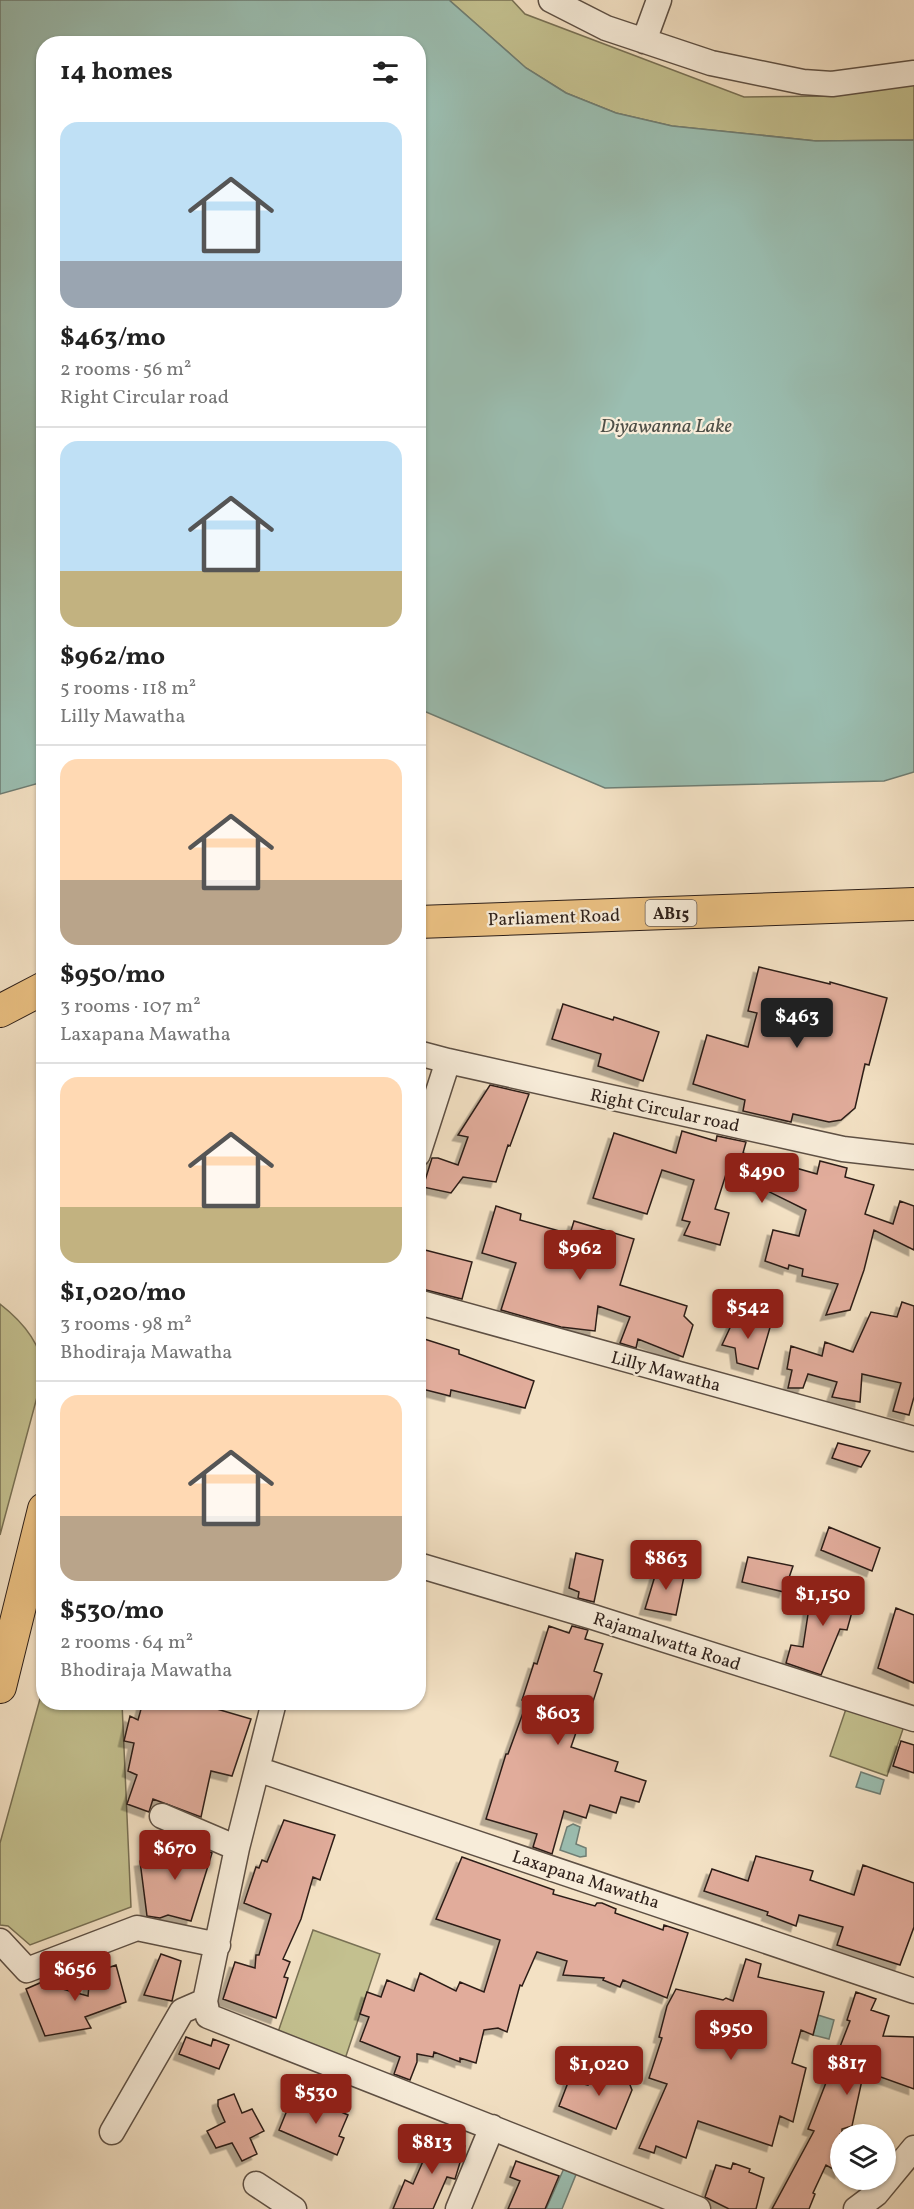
<!DOCTYPE html>
<html lang="en">
<head>
<meta charset="utf-8">
<style>
  :root { --surface:#fff; --page:#f6f6f6; --text:#222; --muted:#767676; --line:#e0e0e0; --accent:#8f2418 }
  body { margin:0; font-family:Vollkorn,serif; background:var(--page); color:var(--text); height:100vh; display:flex; flex-direction:column; font-size:22px; white-space:nowrap }
  * { box-sizing:border-box; margin:0 }
  p { font-size:20px; color:var(--muted) }
  .icon { flex:none; width:33px; height:33px; fill:none; stroke:currentColor; stroke-width:2; stroke-linecap:round; stroke-linejoin:round }
  .map { position:relative; flex:1; overflow:hidden }
  .side { position:absolute; left:36px; top:36px; width:390px; height:1674px; display:flex; flex-direction:column; background:var(--surface); border-radius:24px; box-shadow:0 2px 4px #0004 }
  .side>* { flex:none }
  .tools { position:absolute; left:830px; top:2124px; display:grid; gap:12px }
  .tools a { display:grid; place-items:center; width:66px; height:66px; border-radius:50%; background:var(--surface); box-shadow:0 2px 4px #0004; font-size:30px }
  .price { position:absolute; translate:-50% -51px; padding:0 14px; border-radius:6px; background:var(--accent); color:#fff; font-size:20px; line-height:39px; filter:drop-shadow(0 2px 3px #0008) }
  .price::after { content:''; position:absolute; left:50%; top:36px; width:18px; height:14px; margin-left:-9px; background:inherit; clip-path:polygon(0 0,100% 0,50% 100%) }
  .price.selected { background:#222; color:#fff }
  ul { padding:0; list-style:none }
  li { display:grid; align-content:center; gap:12px; height:318px; padding:0 24px }
  li+li { border-top:2px solid var(--line) }
  li span { display:grid; place-items:center; height:186px; border-radius:18px; color:#555 }
  li>.icon { margin-inline-start:auto }
  span .icon { width:108px; height:108px; fill:#fffc; stroke-width:1 }
  li b { font-size:26px }
  h2 { display:flex; justify-content:space-between; align-items:center; height:72px; padding:0 24px; font-size:26px }
  .map>svg:first-child { display:block }
  .green { fill:#c3c08f; stroke:#787054; stroke-width:1.5 }
  .water { fill:#9bbeb1; stroke:#6f7e74; stroke-width:1.5 }
  .building { fill:#e1ac9b; stroke:#2d1f19; stroke-width:1.5; filter:url(#shadow) }
  .lines { fill:none; stroke-linecap:round; stroke-linejoin:round }
  .minor-casing { stroke:#5e5044; stroke-width:27 }
  .major-casing { stroke:#2d1f19; stroke-width:34 }
  .minor { stroke:#f7ecd9; stroke-width:24 }
  .major { stroke:#eac082; stroke-width:32 }
  .labels { text-anchor:middle; stroke-width:4.5; stroke-linejoin:round; paint-order:stroke }
  .shield { fill:#f7ecd9; stroke:#6a5c53; stroke-width:1.5 }
  .shield-label { font-size:16px; font-weight:bold; fill:#2d1f19 }
  .street-label { font-size:18px; fill:#2d1f19; stroke:#f7ecd9 }
  .water-label { font-size:20px; font-style:italic; fill:#4e4f47; stroke:#f7ecd9 }
</style>
</head>
<body>
<div class="map">
<svg width="914" height="2209" viewBox="0 0 914 2209">
  <defs>
    <filter id="shadow"><feDropShadow dx="-5.5" dy="5.5" stdDeviation="0" flood-color="#0004"/></filter>
  </defs>
  <rect width="100%" height="100%" fill="#f3e1c4"/>
  <filter id="stains"><feTurbulence type="fractalNoise" baseFrequency=".00333" numOctaves="4"/><feColorMatrix values="0 0 0 0 .2 0 0 0 0 .09 0 0 0 0 .02 0 0 0 .5 -.17"/></filter>
  <radialGradient id="worn" r=".72"><stop offset=".6" stop-color="#630" stop-opacity="0"/><stop offset="1" stop-color="#630" stop-opacity=".3"/></radialGradient>
  <path class="green" d="M 449,0 L 512,0 L 525,14 L 744,97 L 833,96 L 914,85 L 914,140 L 816,141 L 672,126 L 616,113 L 566,93 L 526,68 Z
    M 0,1304 C 22,1321 41,1344 44,1371 L 0,1535 Z
    M 43,1688 L 44,1702 L 122,1703 L 131,1907 L 30,1945 L 8,1926 L 0,1925 L 0,1843 Z
    M 847,1706 L 904,1726 L 887,1776 L 830,1756 Z
    M 313,1930 L 380,1954 L 343,2065 L 276,2038 Z"/>
  <path class="water" d="M 0,0 L 449,0 L 526,68 L 566,93 L 616,113 L 672,126 L 816,141 L 914,140 L 914,772 L 884,781 L 605,788 L 419,709 L 418,44 L 44,44 L 43,782 L 0,794 Z
    M 861,1772 L 884,1780 L 880,1794 L 856,1787 Z
    M 573,1824 L 580,1827 L 576,1844 L 586,1848 L 586,1856 L 580,1857 L 560,1850 L 567,1827 Z
    M 818,2015 L 834,2020 L 829,2039 L 813,2035 Z
    M 565,2166 L 577,2172 L 562,2209 L 546,2209 Z"/>
  <path class="building" d="M 759,967 L 830,984 L 830,982 L 887,998 L 869,1065 L 865,1064 L 855,1108 L 841,1120 L 829,1122 L 793,1114 L 791,1122 L 743,1111 L 745,1100 L 693,1084 L 707,1035 L 748,1047 L 757,1013 L 748,1011 Z
    M 563,1004 L 613,1020 L 614,1017 L 659,1032 L 643,1081 L 598,1066 L 601,1054 L 552,1039 Z
    M 490,1085 L 529,1094 L 510,1146 L 508,1145 L 496,1182 L 463,1177 L 451,1193 L 423,1187 L 432,1158 L 438,1158 L 458,1165 L 468,1137 L 458,1135 Z
    M 682,1131 L 716,1141 L 717,1136 L 746,1142 L 743,1153 L 817,1174 L 820,1161 L 847,1168 L 845,1177 L 874,1185 L 865,1214 L 893,1224 L 900,1201 L 914,1206 L 914,1250 L 874,1230 L 864,1270 L 850,1310 L 826,1315 L 838,1284 L 802,1276 L 803,1269 L 789,1265 L 788,1269 L 765,1261 L 773,1230 L 799,1236 L 806,1210 L 727,1171 L 715,1209 L 729,1213 L 720,1245 L 684,1235 L 690,1222 L 682,1220 L 694,1180 L 662,1170 L 647,1214 L 593,1198 L 614,1133 L 676,1153 Z
    M 496,1206 L 521,1214 L 520,1220 L 570,1234 L 574,1221 L 634,1239 L 620,1285 L 687,1306 L 684,1316 L 693,1325 L 683,1357 L 638,1339 L 636,1348 L 620,1343 L 630,1317 L 598,1306 L 595,1331 L 561,1327 L 501,1310 L 516,1263 L 482,1253 Z
    M 425,1250 L 472,1262 L 462,1299 L 418,1288 L 418,1274 Z
    M 902,1302 L 914,1306 L 914,1397 L 909,1415 L 893,1411 L 901,1383 L 862,1374 L 860,1402 L 832,1397 L 837,1382 L 808,1374 L 803,1388 L 788,1388 L 792,1370 L 787,1369 L 791,1346 L 822,1356 L 825,1342 L 853,1352 L 871,1312 L 897,1317 Z
    M 736,1315 L 771,1324 L 758,1369 L 737,1363 L 735,1348 L 722,1345 Z
    M 418,1337 L 459,1350 L 459,1354 L 534,1381 L 525,1408 L 451,1390 L 450,1396 L 418,1388 Z
    M 838,1443 L 870,1451 L 861,1467 L 832,1458 Z
    M 829,1527 L 880,1548 L 872,1571 L 821,1550 Z
    M 576,1553 L 603,1560 L 594,1602 L 578,1598 L 579,1592 L 569,1588 Z
    M 748,1557 L 793,1566 L 784,1592 L 742,1582 Z
    M 658,1566 L 685,1572 L 676,1615 L 645,1609 Z
    M 813,1582 L 857,1594 L 847,1630 L 840,1629 L 821,1675 L 786,1663 L 791,1645 L 803,1647 Z
    M 896,1608 L 914,1615 L 914,1683 L 878,1668 Z
    M 549,1626 L 569,1633 L 572,1626 L 588,1630 L 585,1639 L 603,1644 L 594,1671 L 602,1674 L 586,1723 L 580,1721 L 571,1747 L 618,1762 L 615,1771 L 646,1781 L 639,1802 L 621,1797 L 616,1813 L 590,1805 L 586,1818 L 564,1811 L 552,1854 L 533,1847 L 537,1834 L 486,1819 L 506,1754 L 508,1754 L 527,1702 L 522,1700 L 534,1663 L 537,1664 Z
    M 143,1702 L 193,1702 L 251,1719 L 232,1776 L 211,1771 L 201,1817 L 153,1799 L 149,1812 L 127,1804 L 137,1775 L 128,1771 L 134,1743 L 124,1741 L 130,1716 L 138,1720 Z
    M 901,1741 L 914,1745 L 914,1773 L 893,1766 Z
    M 284,1820 L 335,1835 L 320,1880 L 313,1877 L 301,1919 L 283,1959 L 290,1962 L 284,1977 L 288,1978 L 276,2018 L 223,1999 L 235,1962 L 255,1968 L 256,1955 L 259,1955 L 271,1914 L 244,1903 L 256,1867 L 259,1868 L 262,1860 L 267,1862 Z
    M 176,1840 L 212,1853 L 191,1921 L 168,1915 L 160,1918 L 147,1916 L 140,1861 L 169,1856 Z
    M 756,1856 L 813,1871 L 810,1880 L 854,1895 L 863,1865 L 914,1883 L 914,1927 L 900,1965 L 837,1945 L 843,1927 L 799,1915 L 796,1926 L 767,1915 L 768,1912 L 704,1891 L 712,1869 L 748,1881 Z
    M 462,1857 L 554,1890 L 553,1894 L 595,1906 L 597,1903 L 602,1903 L 616,1909 L 615,1913 L 663,1930 L 664,1925 L 688,1933 L 667,1998 L 623,1980 L 620,1987 L 603,1980 L 604,1978 L 563,1975 L 567,1961 L 537,1952 L 522,1986 L 520,1985 L 507,2032 L 498,2028 L 484,2030 L 476,2063 L 460,2058 L 460,2062 L 434,2052 L 433,2057 L 417,2054 L 417,2062 L 410,2080 L 394,2074 L 400,2057 L 360,2041 L 369,2017 L 360,2014 L 367,1992 L 381,1997 L 387,1980 L 414,1991 L 420,1973 L 456,1991 L 460,1982 L 484,1992 L 500,1940 L 436,1919 Z
    M 161,1954 L 181,1961 L 172,2001 L 144,1995 Z
    M 746,1959 L 761,1964 L 758,1977 L 824,1992 L 813,2035 L 801,2030 L 792,2063 L 806,2068 L 793,2122 L 780,2116 L 772,2146 L 698,2121 L 686,2158 L 656,2146 L 654,2153 L 639,2148 L 667,2084 L 649,2078 L 662,2038 L 659,2037 L 667,2006 L 676,1989 L 723,2000 L 726,1998 L 733,2001 Z
    M 116,1965 L 126,2002 L 85,2017 L 91,2028 L 45,2036 L 26,1989 L 49,1979 L 59,1988 L 88,1996 L 90,1974 Z
    M 856,1992 L 876,1999 L 871,2010 L 889,2016 L 883,2036 L 914,2037 L 914,2089 L 864,2071 L 852,2126 L 842,2129 L 842,2134 L 840,2134 L 840,2173 L 826,2165 L 813,2193 L 815,2194 L 809,2209 L 772,2209 L 814,2131 L 808,2129 L 850,2021 L 847,2020 Z
    M 186,2037 L 211,2046 L 213,2039 L 229,2045 L 219,2069 L 179,2054 Z
    M 599,2064 L 626,2075 L 632,2090 L 616,2129 L 559,2106 L 569,2080 L 588,2085 Z
    M 234,2094 L 242,2113 L 252,2109 L 264,2131 L 250,2138 L 257,2154 L 242,2161 L 232,2143 L 216,2148 L 207,2131 L 225,2122 L 218,2106 L 218,2100 Z
    M 307,2097 L 348,2115 L 339,2136 L 344,2138 L 337,2155 L 279,2130 L 288,2108 L 298,2112 Z
    M 435,2134 L 465,2146 L 455,2179 L 447,2177 L 433,2209 L 393,2209 L 405,2180 L 413,2184 Z
    M 516,2161 L 559,2176 L 545,2209 L 508,2209 L 520,2181 L 510,2177 Z
    M 733,2163 L 750,2169 L 749,2172 L 764,2178 L 756,2209 L 729,2209 L 705,2197 L 716,2165 L 731,2169 Z"/>
  <g class="lines">
    <g class="minor-casing">
      <path id="minor" d="M 551,0 L 606,28 L 711,63 L 803,82 L 832,84 L 914,73
        M 644,41 L 659,0
        M 418,1053 L 448,1061 L 843,1149 L 914,1157
        M 418,1154 L 448,1061
        M 418,1302 L 914,1439
        M 418,1565 L 593,1617 L 914,1719
        M 274,1702 L 237,1848 L 205,2001 L 208,2016 L 698,2209
        M 257,1769 L 914,1991
        M 162,1816 L 237,1848
        M 0,1941 L 27,1970 L 137,1928 L 218,1945
        M 112,2132 L 182,2011 L 205,2001
        M 256,2184 L 294,2209
        M 458,2209 L 492,2127
        M 856,2209 L 876,2194 L 914,2148"/>
    </g>
    <g class="major-casing">
      <path id="major" d="M 418,922 L 914,904
        M 0,1011 L 44,988
        M 0,1687 L 44,1509"/>
    </g>
    <use href="#minor" class="minor"/>
    <use href="#major" class="major"/>
  </g>
  <g class="labels">
    <rect class="shield" x="645.5" y="900" width="51" height="26" rx="4.5"/>
    <g class="shield-label">
      <text x="671" y="919">AB15</text>
    </g>
    <g class="street-label">
      <text transform="translate(554 917) rotate(-2)" y="6">Parliament Road</text>
      <text transform="translate(665 1110) rotate(12)" y="6">Right Circular road</text>
      <text transform="translate(666 1371) rotate(15)" y="6">Lilly Mawatha</text>
      <text transform="translate(667 1641) rotate(18)" y="6">Rajamalwatta Road</text>
      <text transform="translate(586 1879) rotate(18)" y="6">Laxapana Mawatha</text>
    </g>
    <g class="water-label">
      <text x="666" y="432">Diyawanna Lake</text>
    </g>
  </g>
  <rect width="100%" height="100%" filter="url(#stains)"/>
  <rect width="100%" height="100%" fill="url(#worn)"/>
</svg>
<div class="tools">
<a><svg class="icon" aria-label="layers" viewBox="0 0 24 24"><path d="M12 4l9 5-9 5-9-5zM3 14l9 5 9-5"/></svg></a>
</div>
<b class="price selected" style="left:797px;top:1049px">$463</b>
<b class="price" style="left:762px;top:1204px">$490</b>
<b class="price" style="left:580px;top:1281px">$962</b>
<b class="price" style="left:748px;top:1340px">$542</b>
<b class="price" style="left:666px;top:1591px">$863</b>
<b class="price" style="left:823px;top:1627px">$1,150</b>
<b class="price" style="left:558px;top:1746px">$603</b>
<b class="price" style="left:175px;top:1881px">$670</b>
<b class="price" style="left:75px;top:2002px">$656</b>
<b class="price" style="left:731px;top:2061px">$950</b>
<b class="price" style="left:847px;top:2096px">$817</b>
<b class="price" style="left:599px;top:2097px">$1,020</b>
<b class="price" style="left:316px;top:2125px">$530</b>
<b class="price" style="left:432px;top:2175px">$813</b>
<section class="side">
<h2>14 homes<svg class="icon" aria-label="filters" viewBox="0 0 24 24"><path d="M4 7h16M4 17h16"/><circle cx="9" cy="7" r="2"/><circle cx="15" cy="17" r="2"/></svg></h2>
<ul>
<li><span style="background:linear-gradient(#bfe0f5 75%,#9aa5b1 0)"><svg class="icon" aria-label="home" viewBox="0 0 24 24"><path d="M3 11l9-7 9 7M6 9v11h12V9"/></svg></span><div><b>$463/mo</b><p>2 rooms · 56 m²</p><p>Right Circular road</p></div></li>
<li><span style="background:linear-gradient(#bfe0f5 70%,#c2b280 0)"><svg class="icon" aria-label="home" viewBox="0 0 24 24"><path d="M3 11l9-7 9 7M6 9v11h12V9"/></svg></span><div><b>$962/mo</b><p>5 rooms · 118 m²</p><p>Lilly Mawatha</p></div></li>
<li><span style="background:linear-gradient(#ffd9b3 65%,#b9a48a 0)"><svg class="icon" aria-label="home" viewBox="0 0 24 24"><path d="M3 11l9-7 9 7M6 9v11h12V9"/></svg></span><div><b>$950/mo</b><p>3 rooms · 107 m²</p><p>Laxapana Mawatha</p></div></li>
<li><span style="background:linear-gradient(#ffd9b3 70%,#c2b280 0)"><svg class="icon" aria-label="home" viewBox="0 0 24 24"><path d="M3 11l9-7 9 7M6 9v11h12V9"/></svg></span><div><b>$1,020/mo</b><p>3 rooms · 98 m²</p><p>Bhodiraja Mawatha</p></div></li>
<li><span style="background:linear-gradient(#ffd9b3 65%,#b9a48a 0)"><svg class="icon" aria-label="home" viewBox="0 0 24 24"><path d="M3 11l9-7 9 7M6 9v11h12V9"/></svg></span><div><b>$530/mo</b><p>2 rooms · 64 m²</p><p>Bhodiraja Mawatha</p></div></li>
</ul>
</section>
</div>
</body>
</html>
